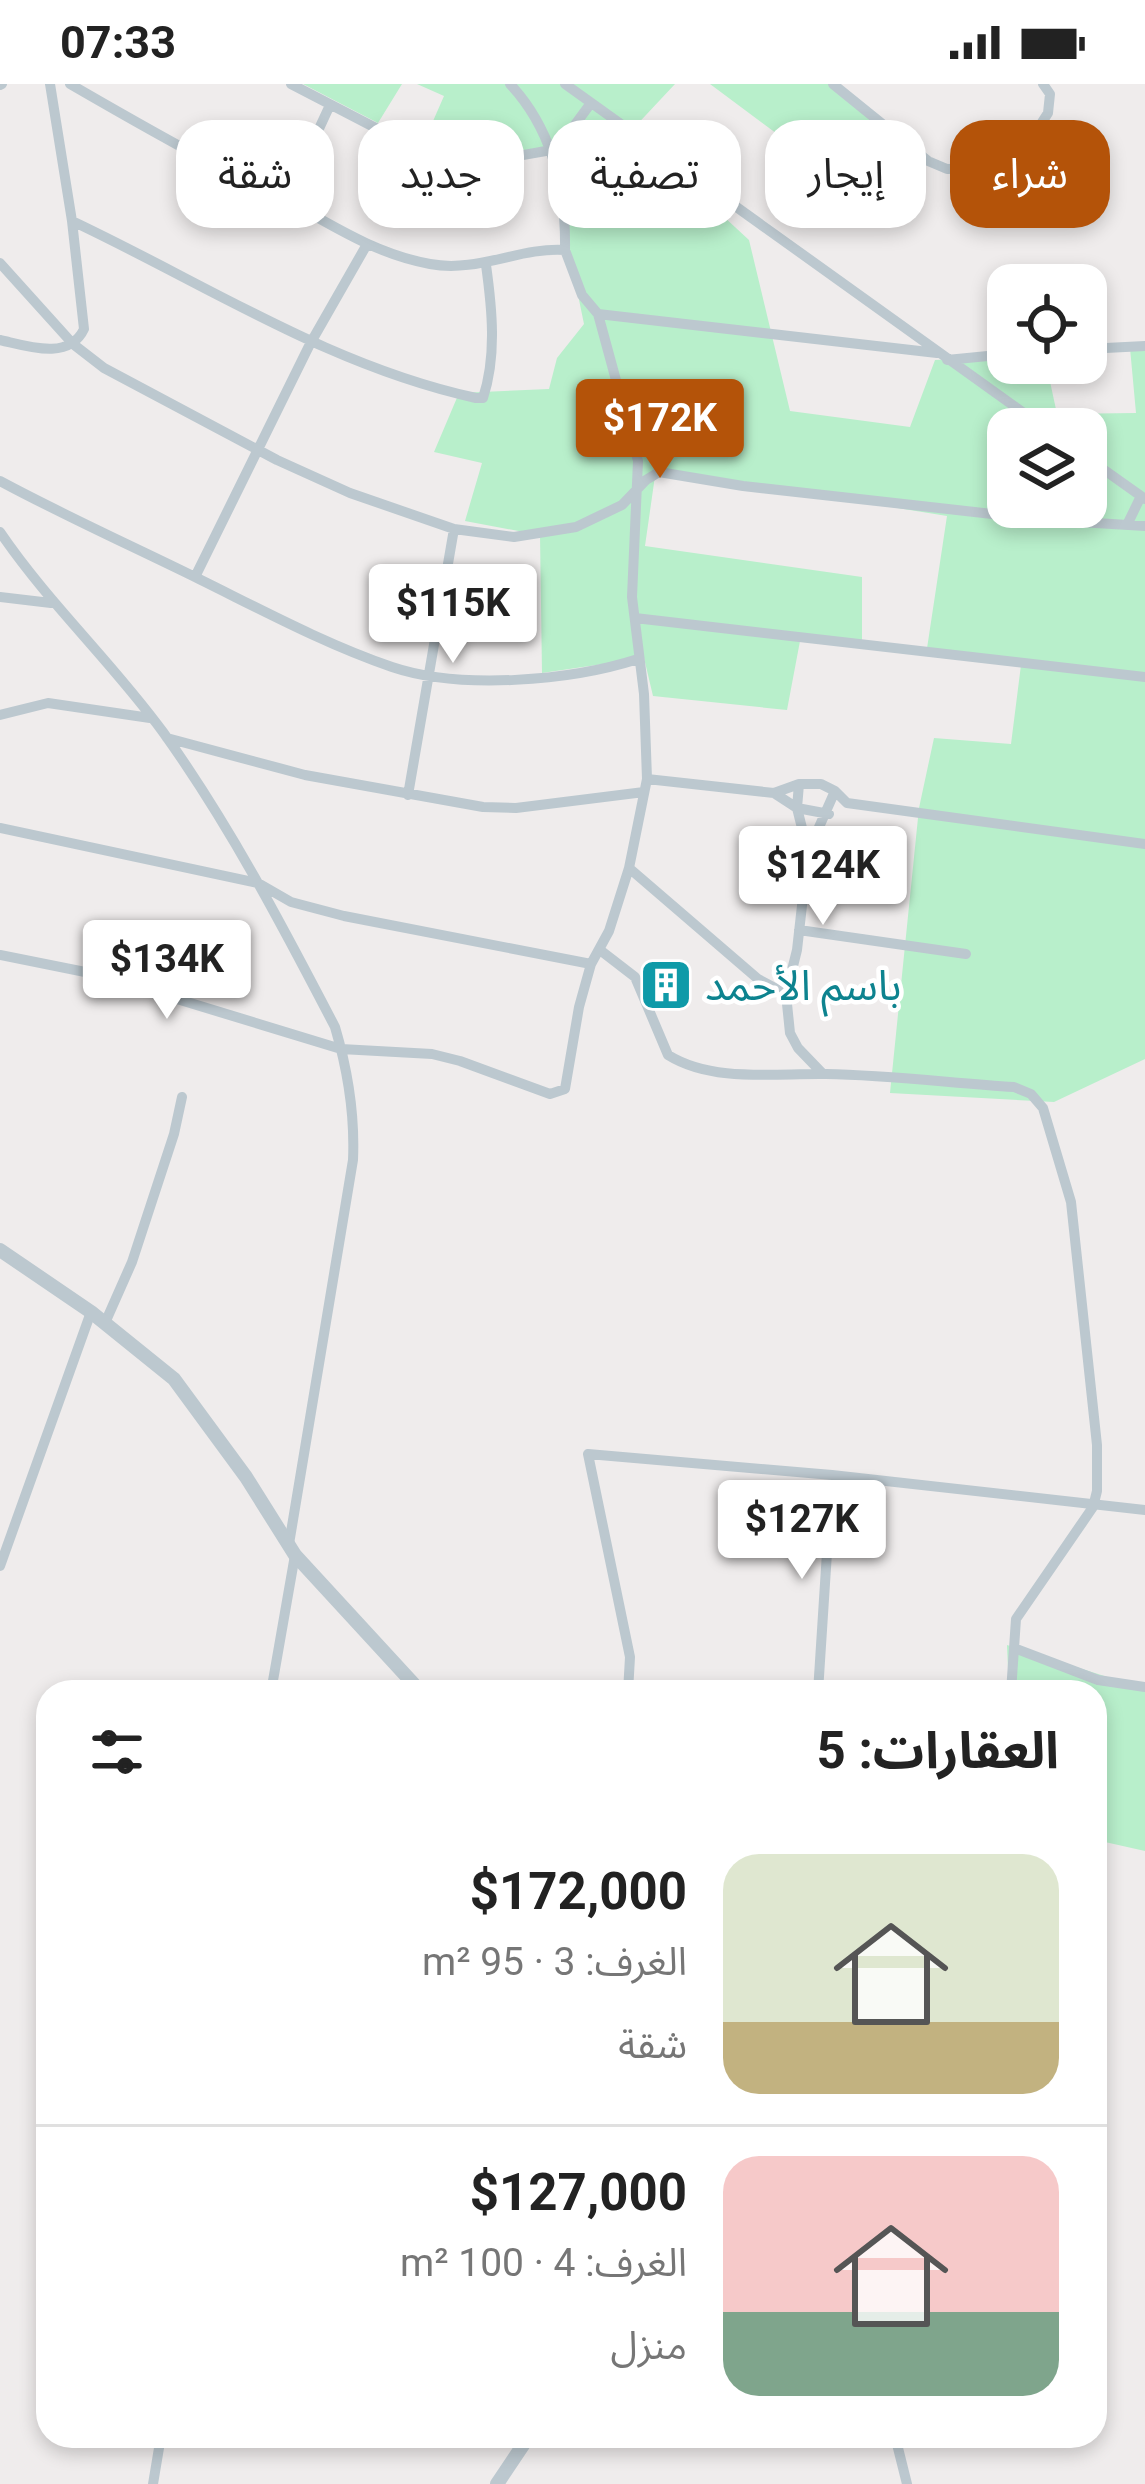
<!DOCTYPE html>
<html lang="ar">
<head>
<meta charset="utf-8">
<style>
  :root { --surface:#fff; --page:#f6f6f6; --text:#222; --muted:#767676; --line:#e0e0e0; --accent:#b45309 }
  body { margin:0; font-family:Roboto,"Noto Sans Arabic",sans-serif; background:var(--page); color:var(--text); direction:rtl; height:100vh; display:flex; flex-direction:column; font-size:45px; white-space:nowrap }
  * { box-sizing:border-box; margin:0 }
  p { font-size:39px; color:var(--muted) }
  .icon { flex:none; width:66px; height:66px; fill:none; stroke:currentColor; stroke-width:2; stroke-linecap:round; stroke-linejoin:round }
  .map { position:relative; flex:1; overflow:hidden; direction:ltr }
  .drawer { position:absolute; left:36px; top:1596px; width:1071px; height:768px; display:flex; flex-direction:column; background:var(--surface); border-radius:36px; box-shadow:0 6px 18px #0003; direction:rtl }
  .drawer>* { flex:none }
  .banner { position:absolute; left:36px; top:36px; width:1074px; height:108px; direction:rtl; display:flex; gap:24px }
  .buttons { position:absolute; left:987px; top:180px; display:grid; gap:24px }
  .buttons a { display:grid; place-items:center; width:120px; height:120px; border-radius:24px; background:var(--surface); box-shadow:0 6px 18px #0003; font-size:60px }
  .price { position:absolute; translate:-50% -102px; padding:0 27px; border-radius:12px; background:#fff; color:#222; font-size:39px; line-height:78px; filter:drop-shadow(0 3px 6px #0008) }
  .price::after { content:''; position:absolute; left:50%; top:72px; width:36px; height:27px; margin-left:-18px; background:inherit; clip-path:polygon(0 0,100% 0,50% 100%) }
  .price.on { background:var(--accent); color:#fff }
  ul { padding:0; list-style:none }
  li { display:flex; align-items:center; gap:36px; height:300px; padding:0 48px }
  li+li { border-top:3px solid var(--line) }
  li span { display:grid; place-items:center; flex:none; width:336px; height:240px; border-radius:36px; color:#555 }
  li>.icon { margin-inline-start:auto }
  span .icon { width:144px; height:144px; fill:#fffc; stroke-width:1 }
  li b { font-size:51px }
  h2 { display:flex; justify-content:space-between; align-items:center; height:144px; padding:0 48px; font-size:51px }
  .tag { padding:0 42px; border-radius:36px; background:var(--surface); box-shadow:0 6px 18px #0003; font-size:42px; line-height:108px }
  .tag.on { background:var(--accent); color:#fff }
  .status { display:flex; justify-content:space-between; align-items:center; height:84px; padding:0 60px; background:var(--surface); direction:ltr }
  .status svg { height:33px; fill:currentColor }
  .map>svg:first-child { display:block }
  .green { fill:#b8efcb; fill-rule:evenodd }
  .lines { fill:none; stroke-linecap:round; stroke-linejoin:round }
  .minor { stroke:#bcc8cf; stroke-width:10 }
  .tertiary { stroke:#bcc8cf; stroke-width:14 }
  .labels { text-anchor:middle; stroke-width:9; stroke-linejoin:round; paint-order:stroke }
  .culture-label { font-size:42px; fill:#0d838f; stroke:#fff; text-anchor:start }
</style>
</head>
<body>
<div class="status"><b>07:33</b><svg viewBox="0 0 49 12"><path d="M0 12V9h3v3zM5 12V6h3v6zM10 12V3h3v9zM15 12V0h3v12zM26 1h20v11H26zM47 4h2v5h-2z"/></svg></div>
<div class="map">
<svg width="1145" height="2400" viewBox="0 0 1145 2400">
  <rect width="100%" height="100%" fill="#efecec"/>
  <path class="green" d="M 303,0 L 402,0 L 378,39 Z
    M 417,0 L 675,0 L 631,47 L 749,156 L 790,327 L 910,343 L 935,276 L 1008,273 L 1008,279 L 1046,279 L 1057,330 L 1136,329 L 1130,264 L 1145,263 L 1145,975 L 1054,1018 L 890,1009 L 919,724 L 934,654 L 1011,660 L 1021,581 L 926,571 L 947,432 L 656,385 L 645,462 L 862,493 L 862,564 L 800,557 L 787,626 L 653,612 L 644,574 L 542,589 L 540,451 L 465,437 L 482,379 L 434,368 L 459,309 L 549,305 L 557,274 L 584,240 L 548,65 L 461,75 L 419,69 L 444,12 ZM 1008,345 L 1086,345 L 1086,423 L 1008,423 Z
    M 710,0 L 832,0 L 926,82 L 827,87 Z
    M 1007,1561 L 1145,1605 L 1145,1767 L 1096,1756 L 1095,1608 L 1009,1608 Z"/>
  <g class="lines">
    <path class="minor" d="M 70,0 C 120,29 171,58 222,85 C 243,97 267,105 288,117 C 335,143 376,170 430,180 C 478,189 519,163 565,166 L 582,211 L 598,230 L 937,269
      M 291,0 L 397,55 L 456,79 L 467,81 L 557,65 L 591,19
      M 510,0 C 553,46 566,105 565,166
      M 565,0 L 1046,345
      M 833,0 L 928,77 L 947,85 L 997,84 L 1019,74 L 1048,29 L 1050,10 L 1043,0
      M 0,1 L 2,0
      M 286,116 L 330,21
      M 72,137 C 206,200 329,282 476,314 L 483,314 C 497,272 492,224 486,181
      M 0,179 L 73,260 L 104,284 L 277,376 L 350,409 L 454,445 L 514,453 L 576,443 L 622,421 L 646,396 L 659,388 L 743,402 L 1046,436 L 1145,442
      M 0,256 C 27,262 69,277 84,245 L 72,137 L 50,0
      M 1086,265 L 1145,262
      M 947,276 L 1008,270
      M 1086,373 L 1145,415
      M 0,397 C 65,432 132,462 199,495 C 262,526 325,560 392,583 C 460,606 570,597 638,575
      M 1127,441 L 1141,412
      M 0,448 C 49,520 112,578 163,648 C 229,740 283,843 335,943 C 348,987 355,1030 353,1076 L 289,1460
      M 195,493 L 310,260 L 366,162
      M 0,513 L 51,519
      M 635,534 L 1145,593
      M 0,631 L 48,619 L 150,634
      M 167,654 L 305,691 L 483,723 L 516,724 L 644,708
      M 647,695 L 774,709 L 799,700 L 821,700 L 835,707 L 847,719 L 1145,760
      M 799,700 L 797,724 L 808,768
      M 774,709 L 797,724 L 829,730
      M 408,711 L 454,445
      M 0,744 L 258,799 L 291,818 L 344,832 L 591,880
      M 629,784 L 758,895 L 786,910
      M 799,846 L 966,870
      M 600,866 L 635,893 L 668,971 C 713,999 776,989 826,990 C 888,991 952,999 1014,1003 L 1031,1010 L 1043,1024 L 1071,1118 L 1097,1361 L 1097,1407 L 1093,1423 L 1016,1535 L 1011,1608
      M 0,871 L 95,890 L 341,965 L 432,970 L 460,977 L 550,1010 L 565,1005 L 579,923 L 591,880 L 609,847 L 629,784 L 647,695 L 644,610 L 632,513 L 638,377 L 598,230
      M 823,990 L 798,964 L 790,949 L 786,910 L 797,866 L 808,768 L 835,707
      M 105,1239 L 132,1178 L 174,1050 L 182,1013
      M 0,1482 L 91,1228
      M 1014,1564 L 1098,1596 L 1145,1603
      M 629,1603 L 656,1608
      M 271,1608 L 295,1471
      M 628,1608 L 630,1573 L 588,1370 L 832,1391 L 1145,1426
      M 818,1608 L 832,1391
      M 895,2352 L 907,2400
      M 153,2400 L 161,2352"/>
    <path class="tertiary" d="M 0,1166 L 91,1228 L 174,1295 L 246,1393 L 295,1471 L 421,1608
      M 497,2400 L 529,2352"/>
  </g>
  <defs>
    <g id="building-square" transform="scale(2.7)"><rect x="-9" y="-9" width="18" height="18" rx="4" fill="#0f9aa8" stroke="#fff"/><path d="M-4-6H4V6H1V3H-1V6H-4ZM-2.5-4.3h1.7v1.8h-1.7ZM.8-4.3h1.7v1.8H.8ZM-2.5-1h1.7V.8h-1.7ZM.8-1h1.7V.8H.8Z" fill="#fff"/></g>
  </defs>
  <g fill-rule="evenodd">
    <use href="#building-square" x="666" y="901"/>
  </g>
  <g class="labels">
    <g class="culture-label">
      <text x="705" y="916">باسم الأحمد</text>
    </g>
  </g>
</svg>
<div class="buttons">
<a><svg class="icon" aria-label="locate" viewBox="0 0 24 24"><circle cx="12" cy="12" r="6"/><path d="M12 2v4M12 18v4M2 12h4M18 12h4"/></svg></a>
<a><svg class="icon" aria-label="layers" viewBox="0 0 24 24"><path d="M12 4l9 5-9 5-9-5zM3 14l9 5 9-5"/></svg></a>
</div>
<b class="price on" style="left:660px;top:397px">$172K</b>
<b class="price" style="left:453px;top:582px">$115K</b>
<b class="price" style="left:823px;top:844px">$124K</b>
<b class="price" style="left:167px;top:938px">$134K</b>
<b class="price" style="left:802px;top:1498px">$127K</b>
<div class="banner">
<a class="tag on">شراء</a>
<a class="tag">إيجار</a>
<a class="tag">تصفية</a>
<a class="tag">جديد</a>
<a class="tag">شقة</a>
</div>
<section class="drawer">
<h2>العقارات: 5<svg class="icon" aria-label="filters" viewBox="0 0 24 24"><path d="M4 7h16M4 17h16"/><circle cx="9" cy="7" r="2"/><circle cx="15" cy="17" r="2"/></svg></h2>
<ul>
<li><span style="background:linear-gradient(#dfe7d0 70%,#c2b280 0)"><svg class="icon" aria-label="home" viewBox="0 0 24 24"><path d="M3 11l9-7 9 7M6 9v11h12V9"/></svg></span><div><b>$172,000</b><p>الغرف: 3 · 95 m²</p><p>شقة</p></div></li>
<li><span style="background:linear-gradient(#f6c9c9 65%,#7fa58c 0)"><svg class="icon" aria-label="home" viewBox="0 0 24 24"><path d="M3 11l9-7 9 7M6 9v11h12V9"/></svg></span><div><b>$127,000</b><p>الغرف: 4 · 100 m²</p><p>منزل</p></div></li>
</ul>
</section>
</div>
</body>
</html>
